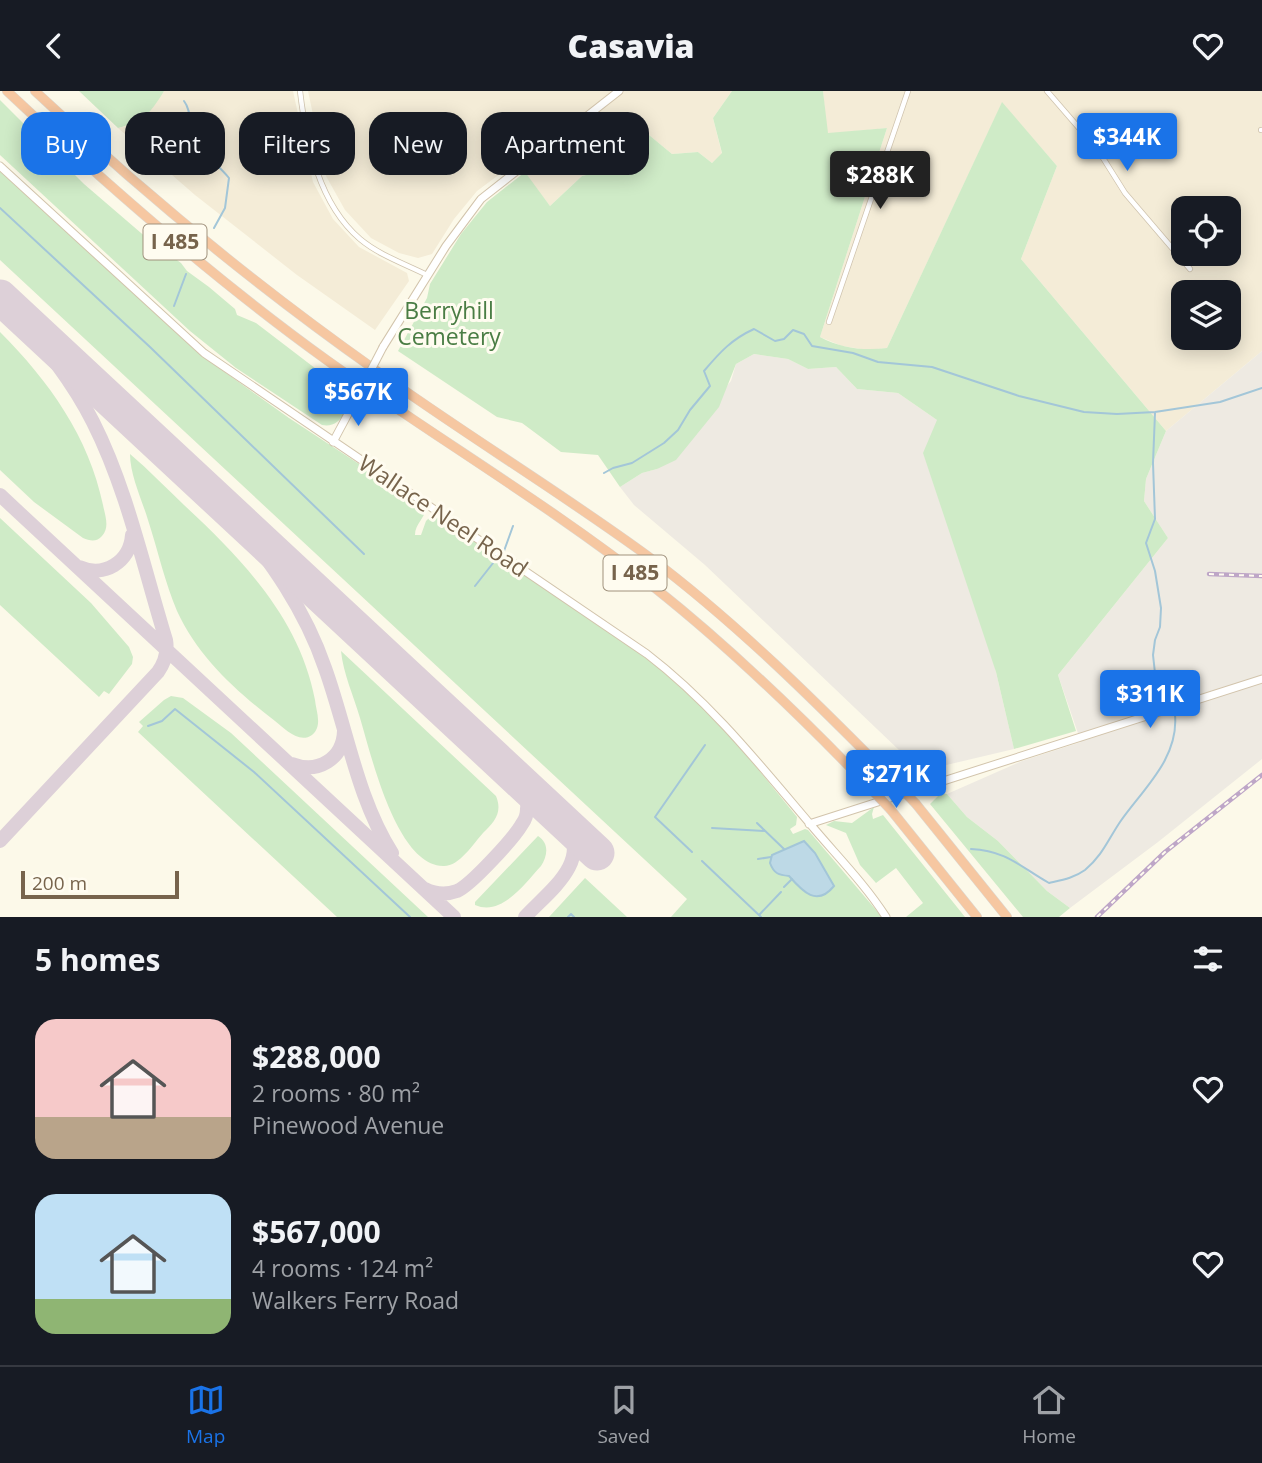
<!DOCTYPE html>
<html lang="en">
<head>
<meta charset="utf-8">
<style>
  :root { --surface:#171b24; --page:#20242c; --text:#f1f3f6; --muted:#9ea1a6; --line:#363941; --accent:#1a73e8 }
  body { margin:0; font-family:"Open Sans",sans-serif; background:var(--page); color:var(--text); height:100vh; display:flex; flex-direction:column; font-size:26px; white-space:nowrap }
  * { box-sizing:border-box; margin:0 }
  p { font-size:23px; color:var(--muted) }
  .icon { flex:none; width:38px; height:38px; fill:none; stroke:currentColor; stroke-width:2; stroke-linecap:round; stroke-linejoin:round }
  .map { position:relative; height:826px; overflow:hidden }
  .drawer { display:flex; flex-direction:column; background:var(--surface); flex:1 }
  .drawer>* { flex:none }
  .guide { position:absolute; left:21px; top:21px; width:700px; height:63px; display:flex; gap:14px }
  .buttons { position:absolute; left:1171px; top:105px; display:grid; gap:14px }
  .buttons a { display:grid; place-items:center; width:70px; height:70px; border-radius:14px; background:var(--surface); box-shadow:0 4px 18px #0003; font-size:35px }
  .scale { position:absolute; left:21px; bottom:18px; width:158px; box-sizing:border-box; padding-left:7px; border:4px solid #77644c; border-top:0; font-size:19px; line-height:24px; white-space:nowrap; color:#77644c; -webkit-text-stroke:5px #fffcf0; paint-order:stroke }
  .price { position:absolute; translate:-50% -60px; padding:0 16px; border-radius:7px; background:var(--accent); color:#fff; font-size:23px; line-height:46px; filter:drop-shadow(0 2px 4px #0008) }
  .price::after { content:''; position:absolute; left:50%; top:42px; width:21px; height:16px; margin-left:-10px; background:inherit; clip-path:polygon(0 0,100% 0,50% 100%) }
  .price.current { background:#222; color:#fff }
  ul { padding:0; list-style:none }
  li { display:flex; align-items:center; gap:21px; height:175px; padding:0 35px }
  li span { display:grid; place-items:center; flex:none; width:196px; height:140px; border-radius:21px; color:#555 }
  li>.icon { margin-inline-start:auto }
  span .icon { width:84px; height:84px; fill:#fffc; stroke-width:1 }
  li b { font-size:30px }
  h2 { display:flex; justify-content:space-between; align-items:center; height:84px; padding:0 35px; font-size:30px }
  .tag { padding:0 24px; border-radius:21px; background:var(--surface); box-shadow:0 4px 18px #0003; font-size:24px; line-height:63px }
  .tag.current { background:var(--accent); color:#fff }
  header { display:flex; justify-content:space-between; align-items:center; height:91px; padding:0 35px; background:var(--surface); font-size:32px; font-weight:800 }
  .dock { display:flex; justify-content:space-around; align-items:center; height:98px; border-top:2px solid var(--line); background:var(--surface); font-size:19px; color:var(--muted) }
  .dock a { display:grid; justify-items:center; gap:4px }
  .dock .current { color:var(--accent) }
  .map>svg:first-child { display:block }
  .residential { fill:#f4ecd7; fill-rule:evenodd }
  .industrial { fill:#eeeae2 }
  .green { fill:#cfebc7 }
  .water { fill:#bdd9e6; stroke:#a3c6d8; stroke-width:2 }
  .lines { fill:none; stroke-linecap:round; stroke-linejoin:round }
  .stream { stroke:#a3c6d8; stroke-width:2 }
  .taxiway { stroke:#ddd0d8; stroke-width:14 }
  .runway { stroke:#ddd0d8; stroke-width:35 }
  .street-casing { stroke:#cfc3ae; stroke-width:6 }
  .secondary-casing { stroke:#d2c4ac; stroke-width:9 }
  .highway-casing { stroke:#dcd7d0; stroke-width:10 }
  .street { stroke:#fff; stroke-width:4.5 }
  .secondary { stroke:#fff; stroke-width:7 }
  .highway { stroke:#f6c7a1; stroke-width:9 }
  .rail-casing { stroke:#bea6c7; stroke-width:4.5 }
  .rail { stroke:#fffcf0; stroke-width:2; stroke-dasharray:5; stroke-linecap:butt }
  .secondary-bridge-casing { stroke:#d2c4ac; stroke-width:9; stroke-linecap:butt }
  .highway-bridge-casing { stroke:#dcd7d0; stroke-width:10; stroke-linecap:butt }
  .secondary-bridge { stroke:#fff; stroke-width:7 }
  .highway-bridge { stroke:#f6c7a1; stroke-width:9 }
  .labels { text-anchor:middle; stroke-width:6; stroke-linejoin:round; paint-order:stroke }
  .shield { fill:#fffcf0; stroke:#a0927d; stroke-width:2 }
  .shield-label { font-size:21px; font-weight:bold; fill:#77644c }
  .park-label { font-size:23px; fill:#4a7d44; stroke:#fffcf0 }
  .street-label { font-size:23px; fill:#77644c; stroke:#fffcf0 }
</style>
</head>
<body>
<header><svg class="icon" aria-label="back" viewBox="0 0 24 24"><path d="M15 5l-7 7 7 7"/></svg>Casavia<svg class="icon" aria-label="heart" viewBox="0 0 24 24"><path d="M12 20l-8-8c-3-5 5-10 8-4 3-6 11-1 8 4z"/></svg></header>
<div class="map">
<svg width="1262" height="826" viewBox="0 0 1262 826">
  <rect width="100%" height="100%" fill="#fcf9e9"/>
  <path class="residential" d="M 164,0 L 293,0 L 313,91 L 333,128 L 359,156 L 407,182 L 409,190 L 375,239 L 297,184 L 195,104 L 118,37 L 133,33 Z
    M 308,0 L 732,0 L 713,27 L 722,63 L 712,72 L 698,61 L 672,63 L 649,44 L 606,79 L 582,85 L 550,115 L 516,71 L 477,100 L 454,128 L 432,163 L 418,167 L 399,162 L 371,147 L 345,119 L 326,85 Z
    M 823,0 L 1262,0 L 1262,260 L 1166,340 L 1021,168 L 1057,75 L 1002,12 L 887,257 L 868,259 L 842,255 L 820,246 L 887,37 L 827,43 ZM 1183,117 L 1228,117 L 1228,163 L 1183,163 ZM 1183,201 L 1228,201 L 1228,247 L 1183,247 Z"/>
  <path class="industrial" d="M 1262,260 L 1262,668 L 1158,751 L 1070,817 L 1047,800 L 998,750 L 967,726 L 947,703 L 1022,670 L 1081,651 L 1058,584 L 1168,447 L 1144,410 L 1146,388 L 1166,340 Z
    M 754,263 L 788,268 L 808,278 L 836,276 L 857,298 L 898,302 L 937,329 L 1014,658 L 921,680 L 705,474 L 634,414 L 620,396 L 642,382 L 657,378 L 731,290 L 736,273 Z"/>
  <path class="green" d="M 79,0 L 164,0 C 150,23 144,30 118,37 Z
    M 732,0 L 823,0 L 828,42 L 887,37 L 820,246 C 841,257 863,260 887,257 L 1002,11 L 1057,75 L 1021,168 L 1166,340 L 1146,388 L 1144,410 L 1168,447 L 1058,584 L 1076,640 L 1014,658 L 996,581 L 923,362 L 937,329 L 898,302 L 857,298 L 836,276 L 808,278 L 788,268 L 754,263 L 736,273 L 719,316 L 676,369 L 657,378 L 642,382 L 620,396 L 598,364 L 561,361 L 522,332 L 497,326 L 398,260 L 427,207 L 430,193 L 461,143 L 487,111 L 525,81 L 550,115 L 582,85 L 606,79 L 630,38 L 649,44 L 672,63 L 698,61 L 712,72 L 722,62 L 713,27 Z
    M 0,9 L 84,93 L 148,148 L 181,172 L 187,180 L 209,196 L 235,218 L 237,224 L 256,232 L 341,297 L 355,301 C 348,315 342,338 322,334 L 236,277 L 190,240 L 0,64 Z
    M 0,79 L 201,264 L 289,327 L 426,417 C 425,427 415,433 415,444 L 421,444 L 426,430 L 434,422 L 649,568 L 684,598 L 732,646 L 797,726 L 796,734 L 790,738 L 793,743 L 805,738 L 808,739 L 882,826 L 671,826 L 687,808 L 0,169 Z
    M 0,241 C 49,290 89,346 103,414 C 105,424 110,437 102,445 C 97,451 90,450 83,447 L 34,411 L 0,379 Z
    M 130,363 C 149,379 166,397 184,414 C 242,468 300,528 315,609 C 316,620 323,635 312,644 C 299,653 285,638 275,630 C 236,600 198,566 177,520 C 165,492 158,460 148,429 C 142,409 130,384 130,363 Z
    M 0,427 L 91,512 L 129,556 L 133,566 L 132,573 L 109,603 L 104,600 L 99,606 L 0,514 Z
    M 341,560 L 496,705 C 503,722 494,731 483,742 C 473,753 459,776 443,775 C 396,774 371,663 360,627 C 354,606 343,582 341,560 Z
    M 171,605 L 183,607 L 231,642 L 428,826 L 337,826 L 138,641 L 143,635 L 139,631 L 164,609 Z
    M 941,702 L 947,703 L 967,726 L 998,750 L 1047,800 L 1070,817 L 1059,826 L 1023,826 L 930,713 Z
    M 874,716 L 872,723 L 873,728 L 883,724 L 965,826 L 906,826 L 923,812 L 896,777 L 876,792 L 860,774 L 846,742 L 826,734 L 834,730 L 852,732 Z
    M 538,745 C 549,752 548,764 541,775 C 525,792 502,826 475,814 L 475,811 Z
    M 585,787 L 627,826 L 549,826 Z"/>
  <path class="water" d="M 804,750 L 815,762 L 834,795 C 817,816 803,801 789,785 C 779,784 774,783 770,772 L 772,764 Z"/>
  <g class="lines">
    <path class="stream" d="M 184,10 C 192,20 189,36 194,48 C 202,63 219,74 229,87 L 225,117 L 214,137
      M 0,117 L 150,256 L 364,463
      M 174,215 L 186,183
      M 1155,322 L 1153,372 L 1155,428 L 1146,452 L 1155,480 L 1161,517 L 1160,536 L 1155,549 L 1153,564 L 1155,582 L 1169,613
      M 604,382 L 613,377 L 632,372 L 664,352 L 678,339 L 690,319 L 710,295 L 704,280 C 720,261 732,248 754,238 L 775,250 L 784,248 L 793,239 L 804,243 L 812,255 L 853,262 L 878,271 L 932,276 L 1019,305 L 1084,321 L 1117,323 L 1155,321 L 1220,311 L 1262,297
      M 504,460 L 513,435
      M 475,495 L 497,467
      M 148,635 L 162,630 L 175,618 L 254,681 L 410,826
      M 757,732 L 784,758
      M 712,737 L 765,740
      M 971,758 C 1007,760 1019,775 1049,792 C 1062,789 1074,787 1085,779 C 1102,765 1108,749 1120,731 C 1142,699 1179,668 1175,624
      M 692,761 L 655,726 L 705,654
      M 758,768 L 771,766
      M 702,770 L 761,826
      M 784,796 L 792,788
      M 760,823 L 781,801
      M 568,826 L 571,823 L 574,826"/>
    <path class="taxiway" d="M 0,404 L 454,826
      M 232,422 C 270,470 305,518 325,577 C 347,638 357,707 392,762
      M 79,476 C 104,487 130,471 132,444
      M 292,673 C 318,683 343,668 344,640
      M 0,750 L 158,581 C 165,571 168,561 166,549 C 144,478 127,398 93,331 C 70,285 37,245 1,207
      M 425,798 C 435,803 446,804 457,800 C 471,794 514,747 522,733 C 525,729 527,723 527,718 C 529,703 521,694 512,684
      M 525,826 C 549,800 592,771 566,733"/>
    <path class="runway" d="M 0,206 L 597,762"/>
    <g class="street-casing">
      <path id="street" d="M 300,0 C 306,51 319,113 360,148 C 379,164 405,173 427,184
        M 1047,0 L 1098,59 L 1125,102 L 1190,178
        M 1261,39 L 1262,39
        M 829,231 L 908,0"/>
    </g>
    <g class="secondary-casing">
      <path id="secondary" d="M 0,75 L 204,262 L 647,563 C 711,612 760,674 811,734 C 836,764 865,793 886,826
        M 383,256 L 446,155 L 481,108 L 619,0
        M 333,351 L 356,308
        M 809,733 L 1262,588"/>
    </g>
    <g class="highway-casing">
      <path id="highway" d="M 7,0 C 109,96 214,188 328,270 C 436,347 551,415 655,497 C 733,559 803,627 872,699
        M 35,0 C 142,101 254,193 374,278 C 464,343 559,400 649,466 C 738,533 817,612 895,691
        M 916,713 L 1007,826
        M 891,719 L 977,826"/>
    </g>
    <use href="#street" class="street"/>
    <use href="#secondary" class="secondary"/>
    <use href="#highway" class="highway"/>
    <g class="rail-casing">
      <path id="rail" d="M 1209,483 L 1262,485
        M 1097,826 L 1165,761 L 1262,684"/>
    </g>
    <use href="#rail" class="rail"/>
    <g class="secondary-bridge-casing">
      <path id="secondary-bridge" d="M 356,308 L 383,256"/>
    </g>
    <g class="highway-bridge-casing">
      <path id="highway-bridge" d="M 895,691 L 916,713
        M 872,699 L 891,719"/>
    </g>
    <use href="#secondary-bridge" class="secondary-bridge"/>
    <use href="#highway-bridge" class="highway-bridge"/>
  </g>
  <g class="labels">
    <g class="shield">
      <rect x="143.5" y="133.5" width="63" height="35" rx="5"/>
      <rect x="603.5" y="464.5" width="63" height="35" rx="5"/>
    </g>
    <g class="shield-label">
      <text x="175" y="158">I 485</text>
      <text x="635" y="489">I 485</text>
    </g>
    <g class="park-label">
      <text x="449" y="228">Berryhill<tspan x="449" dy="26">Cemetery</tspan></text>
    </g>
    <g class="street-label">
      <text transform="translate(443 425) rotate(34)" y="8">Wallace Neel Road</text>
    </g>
  </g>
</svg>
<div class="buttons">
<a><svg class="icon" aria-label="locate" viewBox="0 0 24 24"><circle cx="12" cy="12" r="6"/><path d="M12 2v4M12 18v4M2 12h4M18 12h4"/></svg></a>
<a><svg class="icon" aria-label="layers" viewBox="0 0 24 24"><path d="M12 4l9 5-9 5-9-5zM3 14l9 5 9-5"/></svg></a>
</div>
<div class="scale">200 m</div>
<b class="price" style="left:1127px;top:82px">$344K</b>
<b class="price current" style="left:880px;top:120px">$288K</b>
<b class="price" style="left:358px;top:337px">$567K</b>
<b class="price" style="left:1150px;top:639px">$311K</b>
<b class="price" style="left:896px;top:719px">$271K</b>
<div class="guide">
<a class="tag current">Buy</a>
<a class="tag">Rent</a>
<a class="tag">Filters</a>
<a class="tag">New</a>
<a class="tag">Apartment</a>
</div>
</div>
<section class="drawer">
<h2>5 homes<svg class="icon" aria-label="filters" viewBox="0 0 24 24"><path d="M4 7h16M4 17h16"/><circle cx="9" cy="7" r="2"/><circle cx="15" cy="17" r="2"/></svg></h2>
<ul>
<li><span style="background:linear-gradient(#f6c9c9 70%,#b9a48a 0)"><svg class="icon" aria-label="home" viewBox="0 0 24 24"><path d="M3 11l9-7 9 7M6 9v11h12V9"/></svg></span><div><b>$288,000</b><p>2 rooms · 80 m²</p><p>Pinewood Avenue</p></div><svg class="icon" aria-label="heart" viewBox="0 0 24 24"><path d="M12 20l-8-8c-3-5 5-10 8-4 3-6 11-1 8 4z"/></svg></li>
<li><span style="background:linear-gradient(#bfe0f5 75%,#8fb573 0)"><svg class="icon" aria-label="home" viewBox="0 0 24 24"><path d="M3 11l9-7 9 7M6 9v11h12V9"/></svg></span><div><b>$567,000</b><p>4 rooms · 124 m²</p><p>Walkers Ferry Road</p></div><svg class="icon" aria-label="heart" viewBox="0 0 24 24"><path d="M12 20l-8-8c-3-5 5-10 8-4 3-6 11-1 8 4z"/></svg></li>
</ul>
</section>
<nav class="dock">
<a class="current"><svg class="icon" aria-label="map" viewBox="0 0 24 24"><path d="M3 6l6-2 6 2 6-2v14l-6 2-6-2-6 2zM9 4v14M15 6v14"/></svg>Map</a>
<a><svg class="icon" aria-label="saved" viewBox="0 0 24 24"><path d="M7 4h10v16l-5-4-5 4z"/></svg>Saved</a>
<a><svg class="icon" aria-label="home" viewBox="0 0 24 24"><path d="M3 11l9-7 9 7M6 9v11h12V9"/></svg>Home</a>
</nav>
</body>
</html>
